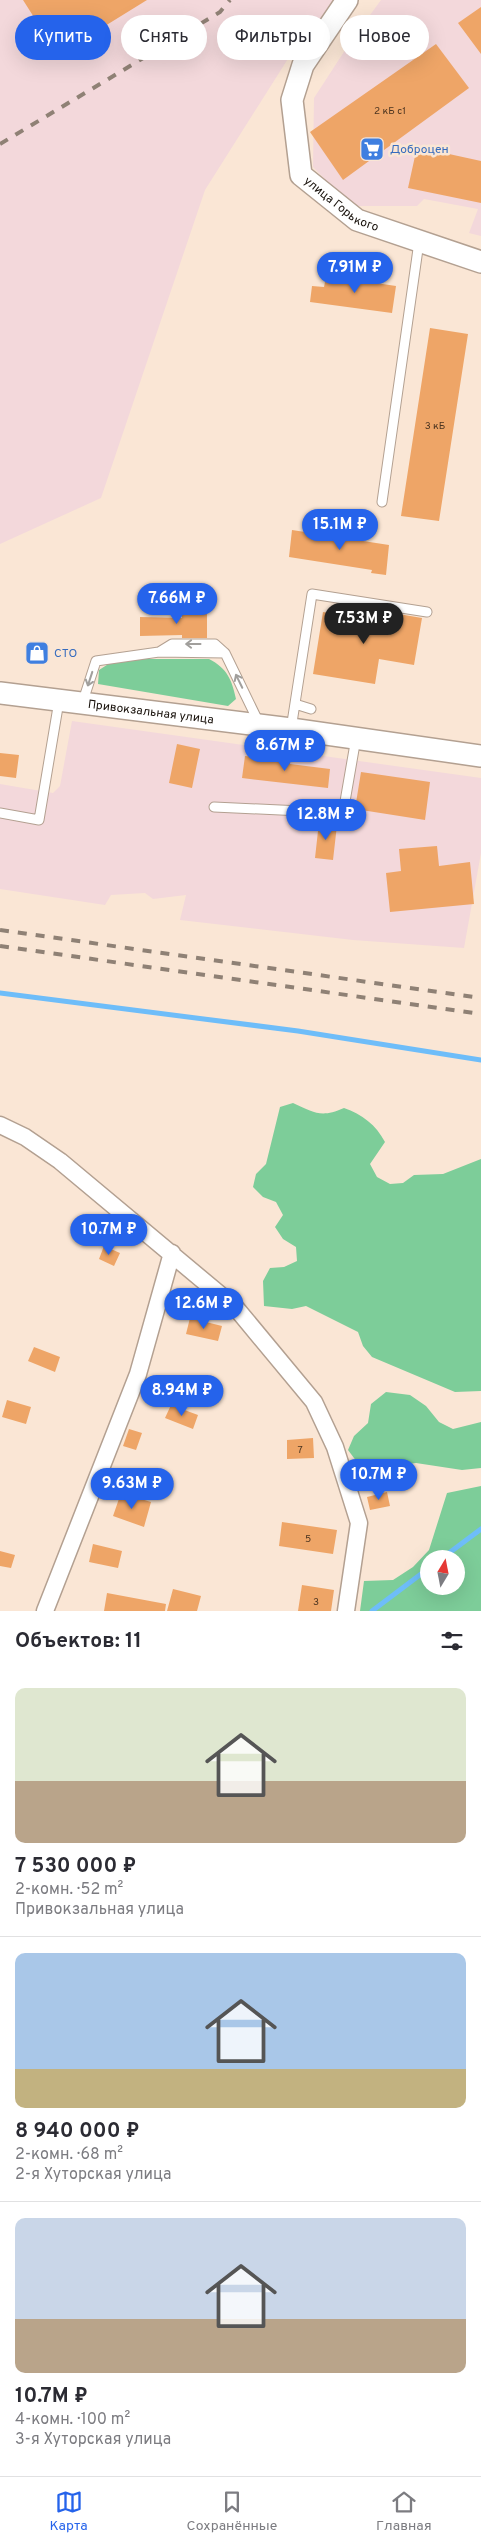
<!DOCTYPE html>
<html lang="ru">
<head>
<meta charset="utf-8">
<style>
  :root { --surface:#fff; --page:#f7f7f7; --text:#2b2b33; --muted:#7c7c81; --line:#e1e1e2; --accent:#2563eb }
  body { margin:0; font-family:Overpass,sans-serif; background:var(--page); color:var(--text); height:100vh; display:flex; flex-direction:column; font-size:19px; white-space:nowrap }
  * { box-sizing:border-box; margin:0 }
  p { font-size:16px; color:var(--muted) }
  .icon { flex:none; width:28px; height:28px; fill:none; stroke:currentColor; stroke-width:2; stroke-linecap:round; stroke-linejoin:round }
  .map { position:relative; height:1611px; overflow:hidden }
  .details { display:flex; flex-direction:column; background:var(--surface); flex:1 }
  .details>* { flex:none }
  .hud { position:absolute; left:15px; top:15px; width:451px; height:45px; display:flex; gap:10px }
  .needle { width:32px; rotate:10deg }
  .fabs { position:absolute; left:420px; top:1550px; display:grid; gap:10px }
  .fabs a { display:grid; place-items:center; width:45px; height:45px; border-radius:50%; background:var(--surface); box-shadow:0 5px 20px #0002; font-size:25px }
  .price { position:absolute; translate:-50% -42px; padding:0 11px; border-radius:18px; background:var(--accent); color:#fff; font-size:16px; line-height:32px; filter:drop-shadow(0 1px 2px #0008) }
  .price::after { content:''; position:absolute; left:50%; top:30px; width:15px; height:11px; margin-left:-8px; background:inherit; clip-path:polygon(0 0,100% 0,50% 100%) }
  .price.active { background:#222; color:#fff }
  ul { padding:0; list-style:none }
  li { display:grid; align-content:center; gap:10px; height:265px; padding:0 15px }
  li+li { border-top:1px solid var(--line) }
  li span { display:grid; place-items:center; height:155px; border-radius:10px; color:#555 }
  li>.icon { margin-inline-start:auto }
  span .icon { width:90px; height:90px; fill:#fffc; stroke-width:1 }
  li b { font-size:21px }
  h2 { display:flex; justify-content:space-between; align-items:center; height:60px; padding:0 15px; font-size:21px }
  .pill { padding:0 18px; border-radius:22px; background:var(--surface); box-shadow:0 5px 20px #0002; font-size:18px; line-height:45px }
  .pill.active { background:var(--accent); color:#fff }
  .menu { display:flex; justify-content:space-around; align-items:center; height:70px; border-top:1px solid var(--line); background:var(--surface); font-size:14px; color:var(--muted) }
  .menu a { display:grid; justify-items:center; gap:2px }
  .menu .active { color:var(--accent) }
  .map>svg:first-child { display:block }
  .industrial { fill:#f3d8db }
  .green { fill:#7dcd99; fill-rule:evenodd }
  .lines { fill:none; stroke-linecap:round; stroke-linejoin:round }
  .stream { stroke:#6ebdf9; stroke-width:5 }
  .building { fill:#eea567 }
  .service-casing { stroke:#b3a091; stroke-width:11 }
  .minor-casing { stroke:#b3a091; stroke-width:19 }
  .tertiary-casing { stroke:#b3a091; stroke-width:24 }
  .service { stroke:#fff; stroke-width:9 }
  .minor { stroke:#fff; stroke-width:16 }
  .tertiary { stroke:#fff; stroke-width:21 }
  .rail { stroke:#8f8175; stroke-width:4; stroke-dasharray:9 9; stroke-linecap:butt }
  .oneway { stroke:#a19f9c }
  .labels { text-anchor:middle; stroke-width:5; stroke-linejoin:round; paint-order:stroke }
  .number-label { font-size:10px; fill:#4b3420 }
  .shop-label { font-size:12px; fill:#366cbe; stroke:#fae6d5; text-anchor:start }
  .street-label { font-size:12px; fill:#150e08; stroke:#fae6d5 }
</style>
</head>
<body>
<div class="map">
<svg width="481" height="1611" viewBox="0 0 481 1611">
  <rect width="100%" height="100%" fill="#fae6d5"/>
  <path class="industrial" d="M 0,0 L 341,0 L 299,61 L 291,54 L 205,190 L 101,498 L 0,544 Z
    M 381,0 L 481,0 L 481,236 L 469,233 L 478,209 L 424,199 L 417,206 L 351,206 L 313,167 L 314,98 L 351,41 Z
    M 72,721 L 481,778 L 481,853 L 464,948 L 353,940 L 180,920 L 186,895 L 153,899 L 145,893 L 111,895 L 105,905 L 0,889 L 0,784 L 53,793 L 60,786 Z"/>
  <path class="green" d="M 128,659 L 209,659 C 227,668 232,680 236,699 L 228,706 L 98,684 L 99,670 L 110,663 Z
    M 293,1103 C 315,1113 321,1118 344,1108 C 362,1114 376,1125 385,1142 L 370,1164 L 377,1177 L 390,1184 L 403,1183 L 414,1175 L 443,1174 L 481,1159 L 481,1391 L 455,1392 L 372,1357 L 363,1346 L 358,1332 L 306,1306 L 292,1309 L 264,1306 L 263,1281 L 270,1268 L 284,1267 L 297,1261 L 296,1247 L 283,1239 L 275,1227 L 283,1215 L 276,1202 L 263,1197 L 253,1187 L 256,1174 L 266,1164 L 280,1107 Z
    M 386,1392 L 410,1395 L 426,1406 L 439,1422 L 453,1429 L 481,1422 L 481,1468 L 462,1470 L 416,1463 L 363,1470 L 348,1450 L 354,1436 L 368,1423 L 371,1404 Z
    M 481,1486 L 481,1611 L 360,1611 L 364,1581 L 393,1580 L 413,1567 L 429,1550 L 447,1493 ZM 429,1559 L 456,1559 L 456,1586 L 429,1586 Z"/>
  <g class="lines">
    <path class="stream" d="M 0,993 L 298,1031 L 481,1060
      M 441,1559 L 481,1529
      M 372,1611 L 429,1568"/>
  </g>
  <path class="building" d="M 23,0 L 147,0 L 58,55 Z
    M 481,7 L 481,54 L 458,23 Z
    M 436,44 L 469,88 L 343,180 L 310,132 Z
    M 417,147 L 481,161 L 481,203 L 408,188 Z
    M 342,270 L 357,272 L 356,280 L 396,286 L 392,313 L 310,302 L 312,286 L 324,287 L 325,282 L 334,283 L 335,276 L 342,278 Z
    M 430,328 L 468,334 L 439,521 L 401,516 Z
    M 292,530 L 389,545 L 386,575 L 371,573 L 372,570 L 289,557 Z
    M 181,610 L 207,610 L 207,638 L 182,638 L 182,635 L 140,636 L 140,617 L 182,618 Z
    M 323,612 L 385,622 L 387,612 L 422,618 L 414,665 L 379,659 L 375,684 L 313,674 Z
    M 177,744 L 200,749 L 192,788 L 169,783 Z
    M 0,753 L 19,755 L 16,778 L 0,776 Z
    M 245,756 L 290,761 L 290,764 L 330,769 L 328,788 L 242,778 Z
    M 361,772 L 430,782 L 425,820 L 355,809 Z
    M 319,822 L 337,825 L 333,860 L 315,858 Z
    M 437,846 L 439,866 L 470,862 L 474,904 L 390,912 L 386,873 L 401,871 L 399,849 Z
    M 104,1246 L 120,1253 L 114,1266 L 99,1259 Z
    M 190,1318 L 222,1326 L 218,1341 L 186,1334 Z
    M 34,1347 L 60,1357 L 55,1372 L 28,1361 Z
    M 7,1400 L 31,1407 L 26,1424 L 2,1417 Z
    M 171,1405 L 198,1415 L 193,1429 L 165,1418 Z
    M 129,1429 L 142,1433 L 136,1450 L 123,1446 Z
    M 313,1438 L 314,1458 L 287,1459 L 287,1440 Z
    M 387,1492 L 390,1506 L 370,1510 L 367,1497 Z
    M 121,1493 L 151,1502 L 144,1527 L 113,1516 Z
    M 282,1522 L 337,1530 L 333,1554 L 279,1546 Z
    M 93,1544 L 122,1551 L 118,1568 L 89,1562 Z
    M 0,1551 L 15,1555 L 11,1568 L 0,1566 Z
    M 302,1585 L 334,1590 L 331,1611 L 298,1611 Z
    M 173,1589 L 201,1596 L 197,1611 L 167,1611 Z
    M 107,1593 L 166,1604 L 165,1611 L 104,1611 Z"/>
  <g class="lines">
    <g class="service-casing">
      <path id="service" d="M 382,502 L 419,242
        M 159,652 L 172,644 L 215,644 L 225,653
        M 82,704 L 96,661 L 159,652 L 225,653 L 259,723
        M 295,704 L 311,709
        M 291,729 L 312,594 L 427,612
        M 214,807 L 343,813 L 356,738
        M 0,813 L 39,820 L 59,701"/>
    </g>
    <g class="minor-casing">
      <path id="minor" d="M 0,1125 L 25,1137 L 60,1161 L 236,1308 L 314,1402 L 335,1447 L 359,1523 L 346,1611
        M 45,1611 L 138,1374 L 172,1253"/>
    </g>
    <g class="tertiary-casing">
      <g id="tertiary">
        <path id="s1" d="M 347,0 L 303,65 L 292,100 L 301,175 L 357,220 L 481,262"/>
        <path id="s2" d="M 0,693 L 291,729 L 481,756"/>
      </g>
    </g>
    <use href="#service" class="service"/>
    <use href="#minor" class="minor"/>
    <use href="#tertiary" class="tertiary"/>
    <path class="rail" d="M 0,144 L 220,12 L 230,0
      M 0,930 L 481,998
      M 0,946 L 481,1014"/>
  </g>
  <defs><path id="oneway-shaft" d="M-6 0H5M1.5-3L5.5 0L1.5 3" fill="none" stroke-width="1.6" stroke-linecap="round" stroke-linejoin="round" transform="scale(1.25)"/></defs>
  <g class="oneway">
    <use href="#oneway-shaft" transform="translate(193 644) rotate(180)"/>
    <use href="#oneway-shaft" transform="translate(90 679) rotate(108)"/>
    <use href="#oneway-shaft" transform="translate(239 681) rotate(-116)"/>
  </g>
  <defs>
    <g id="supermarket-square" transform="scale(1.25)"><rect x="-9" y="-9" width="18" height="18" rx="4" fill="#3f7fe0" stroke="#fae6d5"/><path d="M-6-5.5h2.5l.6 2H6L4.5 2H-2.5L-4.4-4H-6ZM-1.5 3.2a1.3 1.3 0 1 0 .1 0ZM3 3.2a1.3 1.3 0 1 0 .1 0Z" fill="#fff"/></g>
    <g id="shop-square" transform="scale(1.25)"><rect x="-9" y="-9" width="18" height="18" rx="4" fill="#3f7fe0" stroke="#fae6d5"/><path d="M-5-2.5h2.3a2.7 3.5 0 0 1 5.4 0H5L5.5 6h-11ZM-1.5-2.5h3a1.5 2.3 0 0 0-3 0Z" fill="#fff"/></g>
  </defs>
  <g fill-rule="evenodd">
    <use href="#supermarket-square" x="372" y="149"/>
    <use href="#shop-square" x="37" y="653"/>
  </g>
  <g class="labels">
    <g class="number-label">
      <text x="390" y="114">2 кБ с1</text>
      <text x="435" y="429">3 кБ</text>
      <text x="300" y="1453">7</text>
      <text x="308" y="1542">5</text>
      <text x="316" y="1605">3</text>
    </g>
    <g class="shop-label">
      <text x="390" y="153">Доброцен</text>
      <text x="54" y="657">СТО</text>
    </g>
    <g class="street-label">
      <text dy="4" stroke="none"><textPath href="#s1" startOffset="241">улица Горького</textPath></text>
      <text dy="4" stroke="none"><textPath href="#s2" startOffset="152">Привокзальная улица</textPath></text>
    </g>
  </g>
</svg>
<div class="fabs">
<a><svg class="needle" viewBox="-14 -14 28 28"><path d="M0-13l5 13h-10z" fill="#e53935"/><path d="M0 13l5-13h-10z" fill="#7c7c81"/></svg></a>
</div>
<b class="price" style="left:355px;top:294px">7.91M ₽</b>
<b class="price" style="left:340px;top:551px">15.1M ₽</b>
<b class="price" style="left:177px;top:625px">7.66M ₽</b>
<b class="price active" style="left:364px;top:645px">7.53M ₽</b>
<b class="price" style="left:285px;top:772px">8.67M ₽</b>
<b class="price" style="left:326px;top:841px">12.8M ₽</b>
<b class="price" style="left:109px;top:1256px">10.7M ₽</b>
<b class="price" style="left:204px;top:1330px">12.6M ₽</b>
<b class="price" style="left:182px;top:1417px">8.94M ₽</b>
<b class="price" style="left:379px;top:1501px">10.7M ₽</b>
<b class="price" style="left:132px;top:1510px">9.63M ₽</b>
<div class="hud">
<a class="pill active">Купить</a>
<a class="pill">Снять</a>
<a class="pill">Фильтры</a>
<a class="pill">Новое</a>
</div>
</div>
<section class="details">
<h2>Объектов: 11<svg class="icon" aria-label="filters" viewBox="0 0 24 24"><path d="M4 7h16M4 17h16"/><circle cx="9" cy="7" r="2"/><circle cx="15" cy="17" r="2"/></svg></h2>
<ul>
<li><span style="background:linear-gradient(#dfe7d0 60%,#b9a48a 0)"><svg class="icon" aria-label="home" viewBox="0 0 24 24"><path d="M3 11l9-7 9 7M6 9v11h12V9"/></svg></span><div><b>7 530 000 ₽</b><p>2-комн. · 52 m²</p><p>Привокзальная улица</p></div></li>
<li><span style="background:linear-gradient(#a9c7e8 75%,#c2b280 0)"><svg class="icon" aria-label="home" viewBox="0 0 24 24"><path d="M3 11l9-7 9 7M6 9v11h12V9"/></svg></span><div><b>8 940 000 ₽</b><p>2-комн. · 68 m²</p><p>2-я Хуторская улица</p></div></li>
<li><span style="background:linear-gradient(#c9d6e8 65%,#b9a48a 0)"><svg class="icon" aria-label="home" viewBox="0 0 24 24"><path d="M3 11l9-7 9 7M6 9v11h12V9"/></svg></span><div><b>10.7M ₽</b><p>4-комн. · 100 m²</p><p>3-я Хуторская улица</p></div></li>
</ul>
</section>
<nav class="menu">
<a class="active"><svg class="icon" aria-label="map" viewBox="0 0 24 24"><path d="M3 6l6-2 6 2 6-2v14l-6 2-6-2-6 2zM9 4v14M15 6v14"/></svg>Карта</a>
<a><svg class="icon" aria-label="saved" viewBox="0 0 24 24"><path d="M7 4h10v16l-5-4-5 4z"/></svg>Сохранённые</a>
<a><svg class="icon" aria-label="home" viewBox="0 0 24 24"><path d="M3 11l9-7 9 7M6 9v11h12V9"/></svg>Главная</a>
</nav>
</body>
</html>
